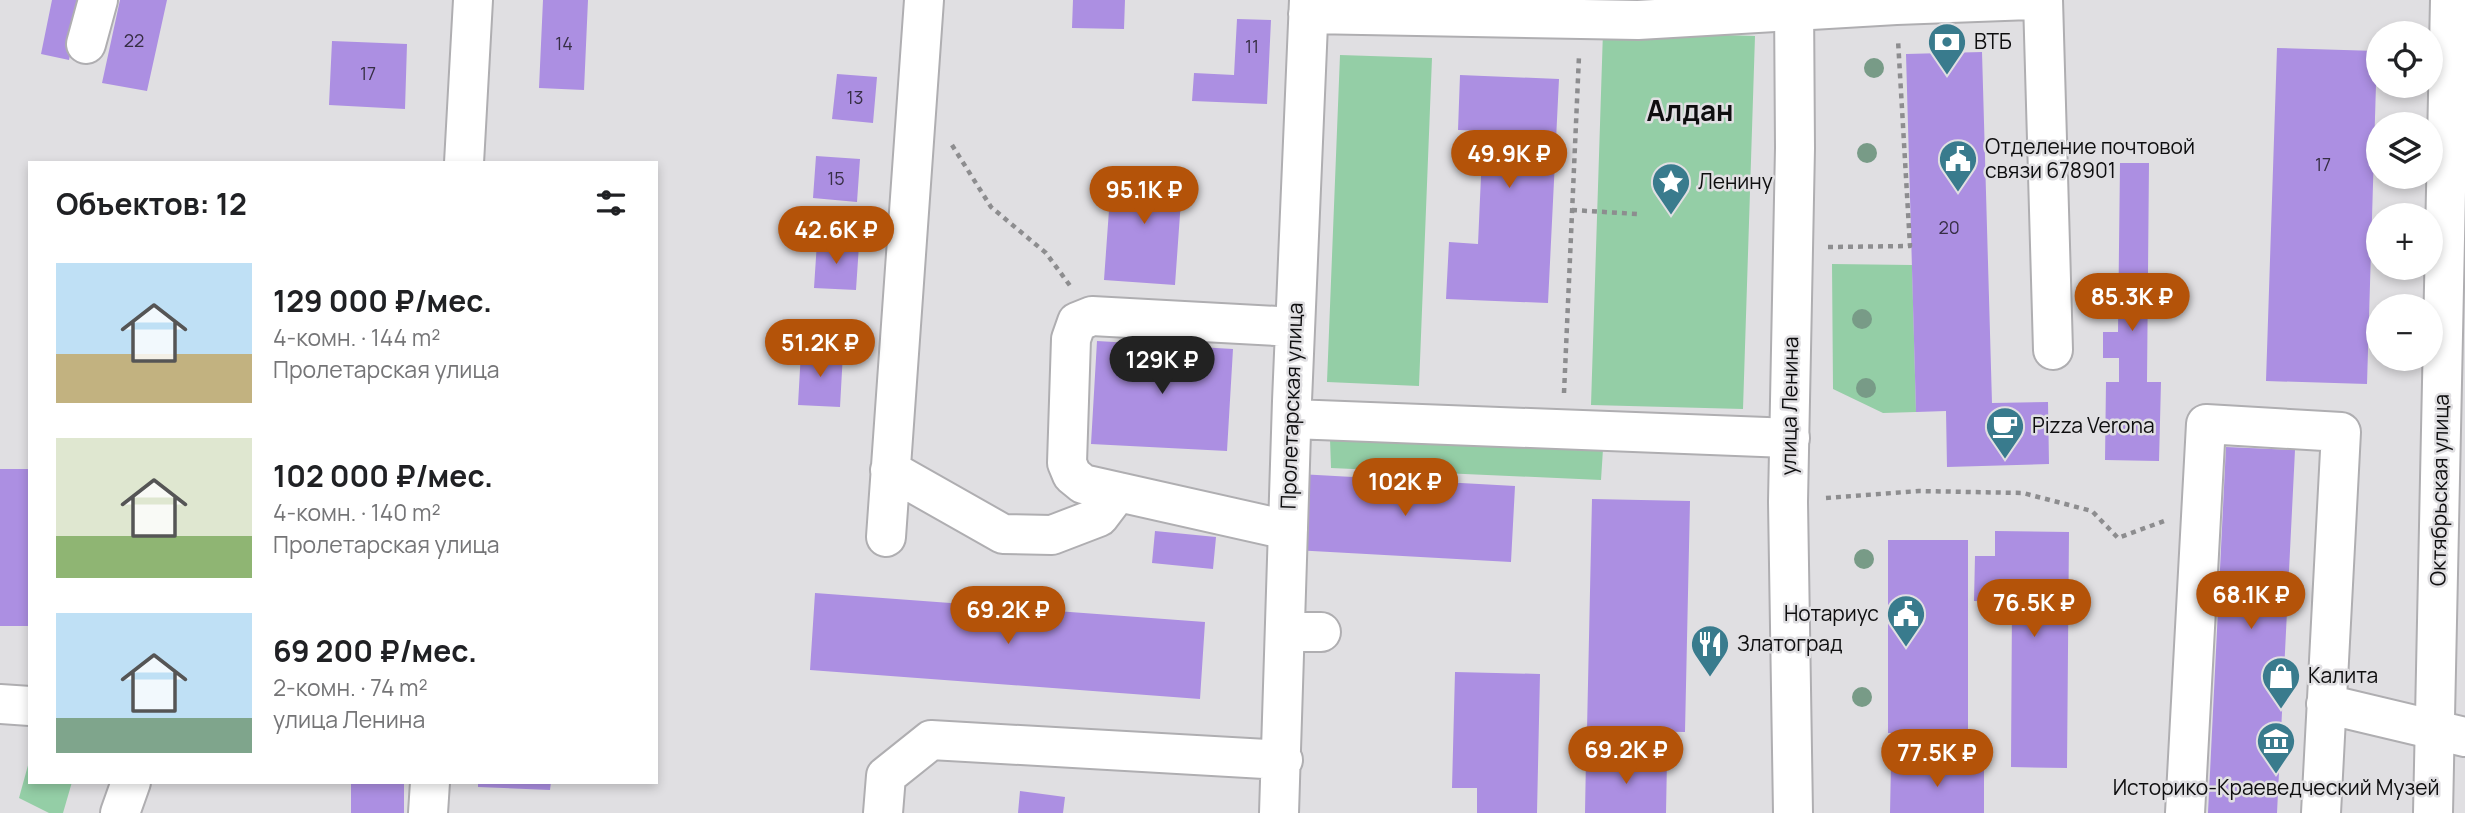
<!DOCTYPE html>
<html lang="ru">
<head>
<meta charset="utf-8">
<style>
  :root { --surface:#fff; --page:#f2f2f2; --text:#202124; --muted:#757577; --accent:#b45309 }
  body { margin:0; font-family:Manrope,sans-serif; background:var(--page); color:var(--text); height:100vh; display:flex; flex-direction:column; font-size:26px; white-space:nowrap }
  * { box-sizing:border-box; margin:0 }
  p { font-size:23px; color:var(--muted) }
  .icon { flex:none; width:38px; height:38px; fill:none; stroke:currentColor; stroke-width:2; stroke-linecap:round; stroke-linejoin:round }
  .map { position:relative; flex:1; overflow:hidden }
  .panel { position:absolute; left:28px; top:161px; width:630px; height:623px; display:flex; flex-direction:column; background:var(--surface); border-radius:0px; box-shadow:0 4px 10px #0003 }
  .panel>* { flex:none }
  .fabs { position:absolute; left:2366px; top:21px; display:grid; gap:14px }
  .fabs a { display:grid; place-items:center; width:77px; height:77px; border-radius:50%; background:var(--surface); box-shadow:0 4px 10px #0003; font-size:35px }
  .price { position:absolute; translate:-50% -60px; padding:0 16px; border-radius:24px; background:var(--accent); color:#fff; font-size:23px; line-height:46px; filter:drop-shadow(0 2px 4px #0008) }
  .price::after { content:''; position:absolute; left:50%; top:42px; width:21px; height:16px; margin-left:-10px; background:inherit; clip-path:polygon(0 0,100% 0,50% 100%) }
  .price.active { background:#222; color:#fff }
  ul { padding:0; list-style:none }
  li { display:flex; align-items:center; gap:21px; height:175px; padding:0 28px }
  li span { display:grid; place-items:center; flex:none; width:196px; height:140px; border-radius:0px; color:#555 }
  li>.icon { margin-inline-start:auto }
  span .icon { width:84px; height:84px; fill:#fffc; stroke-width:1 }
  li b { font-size:30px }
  h2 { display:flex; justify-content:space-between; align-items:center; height:84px; padding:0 28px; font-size:30px }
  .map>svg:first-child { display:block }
  .green { fill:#94cea6 }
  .building { fill:#ac8fe2 }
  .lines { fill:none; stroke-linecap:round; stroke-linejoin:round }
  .minor-casing { stroke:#afaeb1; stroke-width:42 }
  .major-casing { stroke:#afaeb1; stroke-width:42 }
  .path { stroke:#8d8d8f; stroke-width:4.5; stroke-dasharray:5 5; stroke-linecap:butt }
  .minor { stroke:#fff; stroke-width:38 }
  .major { stroke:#fff; stroke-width:38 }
  .tree { fill:#789b87 }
  .labels { text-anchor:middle; stroke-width:5; stroke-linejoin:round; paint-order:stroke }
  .number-label { font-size:18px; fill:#362e44 }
  .poi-label { font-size:21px; fill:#0e0e0f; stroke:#e0dfe2; text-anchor:start }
  .street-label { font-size:21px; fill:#0e0e0f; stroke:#e0dfe2 }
  .district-label { font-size:28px; font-weight:bold; fill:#0e0e0f; stroke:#e0dfe2 }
</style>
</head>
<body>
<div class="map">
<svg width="2465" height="813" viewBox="0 0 2465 813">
  <rect width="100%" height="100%" fill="#e0dfe2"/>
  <path class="green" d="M 1603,31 L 1755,36 L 1743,409 L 1591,405 Z
    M 1340,55 L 1432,58 L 1419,386 L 1327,382 Z
    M 1832,264 L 1912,265 L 1916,412 L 1883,413 L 1833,389 Z
    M 1330,439 L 1603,449 L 1601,480 L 1331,468 Z
    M 30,758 L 30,782 L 72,782 L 63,813 L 49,813 L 19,798 Z"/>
  <path class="building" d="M 52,0 L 81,0 L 69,60 L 41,54 Z
    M 120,0 L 167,0 L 147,91 L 102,83 Z
    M 543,0 L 588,0 L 584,90 L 539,88 Z
    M 1073,0 L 1125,0 L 1124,29 L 1072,28 Z
    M 1237,19 L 1271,20 L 1267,104 L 1192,101 L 1194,73 L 1234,75 Z
    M 332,41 L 407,44 L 405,109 L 329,105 Z
    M 2277,48 L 2377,51 L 2367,384 L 2266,381 Z
    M 1982,52 L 1992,403 L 2048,402 L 2049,464 L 1947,467 L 1946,411 L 1916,412 L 1906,54 Z
    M 837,74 L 877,77 L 873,123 L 832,119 Z
    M 1460,75 L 1559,79 L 1548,303 L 1446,299 L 1449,242 L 1478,244 L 1483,131 L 1458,130 Z
    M 816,156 L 860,159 L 857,202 L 813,198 Z
    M 2120,163 L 2149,163 L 2147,382 L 2161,382 L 2159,461 L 2105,460 L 2106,382 L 2119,382 L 2119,358 L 2103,358 L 2103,332 L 2118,332 Z
    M 1112,168 L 1183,172 L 1175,285 L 1104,280 Z
    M 817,242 L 859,245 L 856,290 L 814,288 Z
    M 1097,341 L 1233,349 L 1227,451 L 1091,444 Z
    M 801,351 L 843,353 L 840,407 L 798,405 Z
    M 2226,447 L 2295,450 L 2277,813 L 2208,813 Z
    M 0,469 L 30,469 L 30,626 L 0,626 Z
    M 1299,474 L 1515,486 L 1511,562 L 1294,550 Z
    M 1592,499 L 1690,501 L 1685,732 L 1587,730 Z
    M 1155,531 L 1216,537 L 1213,569 L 1152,563 Z
    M 1995,531 L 2069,532 L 2067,768 L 2011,767 L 2012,602 L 1974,601 L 1975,556 L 1995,556 Z
    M 1888,540 L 1968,540 L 1968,733 L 1888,733 Z
    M 815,593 L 1205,622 L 1200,699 L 810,670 Z
    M 1455,672 L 1540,674 L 1537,813 L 1477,813 L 1477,788 L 1452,788 Z
    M 1586,758 L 1667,760 L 1666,813 L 1585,813 Z
    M 1891,764 L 1984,764 L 1984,813 L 1890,813 Z
    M 478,782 L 551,782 L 550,790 L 478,787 Z
    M 351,783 L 404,784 L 404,813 L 351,813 Z
    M 1020,791 L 1065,797 L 1063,813 L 1018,813 Z"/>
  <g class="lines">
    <g class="minor-casing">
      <path id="minor" d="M 2043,0 L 2053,350
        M 1308,14 L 1638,20 L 1896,5 L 2031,0
        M 86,44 L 98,0
        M 464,163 L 473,0
        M 1292,419 L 1790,438
        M 890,470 L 1003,534 L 1052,535 L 1099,517 L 1118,492
        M 1288,530 L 1083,484 L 1072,475 L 1067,463 L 1071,339 L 1077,322 L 1092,316 L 1295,327
        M 886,537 L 924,0
        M 1286,632 L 1321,632
        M 0,704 L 30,706
        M 2326,704 L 2465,737
        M 120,813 L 131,782
        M 428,813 L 430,782
        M 883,813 L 886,776 L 931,740 L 1283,760
        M 1279,813 L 1292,401 L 1309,0
        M 2185,813 L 2206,424 L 2341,432 L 2321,813"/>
    </g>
    <g class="major-casing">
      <path id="major" d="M 1793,813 L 1788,502 L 1795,148 L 1794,0
        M 2433,813 L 2450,0"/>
    </g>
    <path class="path" d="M 952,145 L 991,207 L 1046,253 L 1071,287
      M 1572,210 L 1637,214
      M 1828,247 L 1910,246 L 1898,40
      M 1564,393 L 1579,56
      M 1826,498 L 1919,491 L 2023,493 L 2092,511 L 2118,538 L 2164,521"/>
    <use href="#minor" class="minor"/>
    <use href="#major" class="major"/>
  </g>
  <g class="tree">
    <circle cx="1874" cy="68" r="10"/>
    <circle cx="1867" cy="153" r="10"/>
    <circle cx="1862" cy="319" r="10"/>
    <circle cx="1866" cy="388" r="10"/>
    <circle cx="1864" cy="559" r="10"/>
    <circle cx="1862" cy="697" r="10"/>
  </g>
  <defs>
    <g id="bank-pin" transform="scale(2.0125)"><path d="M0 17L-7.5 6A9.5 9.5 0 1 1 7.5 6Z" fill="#397b8d" stroke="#e0dfe2"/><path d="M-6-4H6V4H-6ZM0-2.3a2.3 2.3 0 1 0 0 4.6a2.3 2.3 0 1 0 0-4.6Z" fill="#fff"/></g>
    <g id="civic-pin" transform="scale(2.0125)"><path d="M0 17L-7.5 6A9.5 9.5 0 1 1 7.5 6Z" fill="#397b8d" stroke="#e0dfe2"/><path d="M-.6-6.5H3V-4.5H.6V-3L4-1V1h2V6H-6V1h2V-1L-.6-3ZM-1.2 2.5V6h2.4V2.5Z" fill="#fff"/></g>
    <g id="sight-pin" transform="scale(2.0125)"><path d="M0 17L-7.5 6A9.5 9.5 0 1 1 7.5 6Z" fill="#397b8d" stroke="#e0dfe2"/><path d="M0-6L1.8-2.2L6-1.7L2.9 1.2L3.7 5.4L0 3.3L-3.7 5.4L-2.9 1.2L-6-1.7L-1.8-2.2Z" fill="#fff"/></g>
    <g id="cafe-pin" transform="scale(2.0125)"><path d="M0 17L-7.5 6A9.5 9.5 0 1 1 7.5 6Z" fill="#397b8d" stroke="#e0dfe2"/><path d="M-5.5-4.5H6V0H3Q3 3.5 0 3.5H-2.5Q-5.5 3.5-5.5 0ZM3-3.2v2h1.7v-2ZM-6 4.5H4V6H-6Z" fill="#fff"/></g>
    <g id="restaurant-pin" transform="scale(2.0125)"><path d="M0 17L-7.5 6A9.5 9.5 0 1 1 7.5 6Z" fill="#397b8d" stroke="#e0dfe2"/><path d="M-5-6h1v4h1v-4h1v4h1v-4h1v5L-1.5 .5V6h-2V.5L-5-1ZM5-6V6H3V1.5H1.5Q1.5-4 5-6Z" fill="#fff"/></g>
    <g id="shop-pin" transform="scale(2.0125)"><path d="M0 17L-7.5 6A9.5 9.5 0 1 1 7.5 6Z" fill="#397b8d" stroke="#e0dfe2"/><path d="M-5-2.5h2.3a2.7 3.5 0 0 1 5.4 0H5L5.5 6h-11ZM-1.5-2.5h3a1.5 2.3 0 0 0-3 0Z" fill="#fff"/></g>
    <g id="museum-pin" transform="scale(2.0125)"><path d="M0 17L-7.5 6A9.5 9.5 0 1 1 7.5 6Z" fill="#397b8d" stroke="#e0dfe2"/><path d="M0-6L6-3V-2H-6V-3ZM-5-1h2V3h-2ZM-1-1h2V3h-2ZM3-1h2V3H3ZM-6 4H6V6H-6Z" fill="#fff"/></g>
  </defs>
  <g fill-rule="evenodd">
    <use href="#bank-pin" x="1947" y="42"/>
    <use href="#civic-pin" x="1958" y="159"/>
    <use href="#sight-pin" x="1671" y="182"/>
    <use href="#cafe-pin" x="2005" y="426"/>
    <use href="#civic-pin" x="1906" y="614"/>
    <use href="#restaurant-pin" x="1710" y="644"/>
    <use href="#shop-pin" x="2281" y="676"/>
    <use href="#museum-pin" x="2276" y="741"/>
  </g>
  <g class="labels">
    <g class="number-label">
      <text x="134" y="47">22</text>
      <text x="564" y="50">14</text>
      <text x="1252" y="53">11</text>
      <text x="368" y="80">17</text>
      <text x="855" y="104">13</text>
      <text x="2323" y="171">17</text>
      <text x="836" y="185">15</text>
      <text x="1949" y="234">20</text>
    </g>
    <g class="poi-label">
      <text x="1974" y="49">ВТБ</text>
      <text x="1985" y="154">Отделение почтовой<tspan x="1985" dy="24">связи 678901</tspan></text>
      <text x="1698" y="189">Ленину</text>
      <text x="2032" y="433">Pizza Verona</text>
      <text x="1879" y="621" text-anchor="end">Нотариус</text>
      <text x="1737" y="651">Златоград</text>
      <text x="2308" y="683">Калита</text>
      <text x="2276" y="795" text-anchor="middle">Историко-Краеведческий Музей</text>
    </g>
    <g class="street-label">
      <text transform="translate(1292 406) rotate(-88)" y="7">Пролетарская улица</text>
      <text transform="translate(1790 406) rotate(-89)" y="7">улица Ленина</text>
      <text transform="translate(2440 490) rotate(-89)" y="7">Октябрьская улица</text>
    </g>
    <g class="district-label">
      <text x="1690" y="121">Алдан</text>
    </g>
  </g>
</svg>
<div class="fabs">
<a><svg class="icon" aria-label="locate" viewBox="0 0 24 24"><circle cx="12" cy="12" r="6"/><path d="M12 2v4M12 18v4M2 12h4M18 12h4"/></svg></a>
<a><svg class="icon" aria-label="layers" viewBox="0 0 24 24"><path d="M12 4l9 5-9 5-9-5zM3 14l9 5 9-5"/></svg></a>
<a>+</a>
<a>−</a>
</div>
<b class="price" style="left:1509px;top:190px">49.9K ₽</b>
<b class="price" style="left:1144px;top:226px">95.1K ₽</b>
<b class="price" style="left:836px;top:266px">42.6K ₽</b>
<b class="price" style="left:2132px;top:333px">85.3K ₽</b>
<b class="price" style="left:820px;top:379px">51.2K ₽</b>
<b class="price active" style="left:1162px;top:396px">129K ₽</b>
<b class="price" style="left:1405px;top:518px">102K ₽</b>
<b class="price" style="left:2251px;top:631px">68.1K ₽</b>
<b class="price" style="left:2034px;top:639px">76.5K ₽</b>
<b class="price" style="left:1008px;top:646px">69.2K ₽</b>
<b class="price" style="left:1626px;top:786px">69.2K ₽</b>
<b class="price" style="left:1937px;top:789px">77.5K ₽</b>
<section class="panel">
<h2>Объектов: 12<svg class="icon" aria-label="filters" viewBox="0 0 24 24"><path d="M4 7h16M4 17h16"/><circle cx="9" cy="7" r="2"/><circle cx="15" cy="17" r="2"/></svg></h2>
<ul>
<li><span style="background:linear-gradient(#bfe0f5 65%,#c2b280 0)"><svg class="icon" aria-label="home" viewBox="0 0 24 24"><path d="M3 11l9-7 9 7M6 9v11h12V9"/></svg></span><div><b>129 000 ₽/мес.</b><p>4-комн. · 144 m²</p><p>Пролетарская улица</p></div></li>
<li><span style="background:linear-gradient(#dfe7d0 70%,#8fb573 0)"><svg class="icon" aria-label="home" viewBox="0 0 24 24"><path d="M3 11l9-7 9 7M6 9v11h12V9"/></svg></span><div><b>102 000 ₽/мес.</b><p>4-комн. · 140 m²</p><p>Пролетарская улица</p></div></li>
<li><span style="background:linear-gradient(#bfe0f5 75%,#7fa58c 0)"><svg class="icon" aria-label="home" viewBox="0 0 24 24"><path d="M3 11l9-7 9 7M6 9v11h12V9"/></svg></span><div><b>69 200 ₽/мес.</b><p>2-комн. · 74 m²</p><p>улица Ленина</p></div></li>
</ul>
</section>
</div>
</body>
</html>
